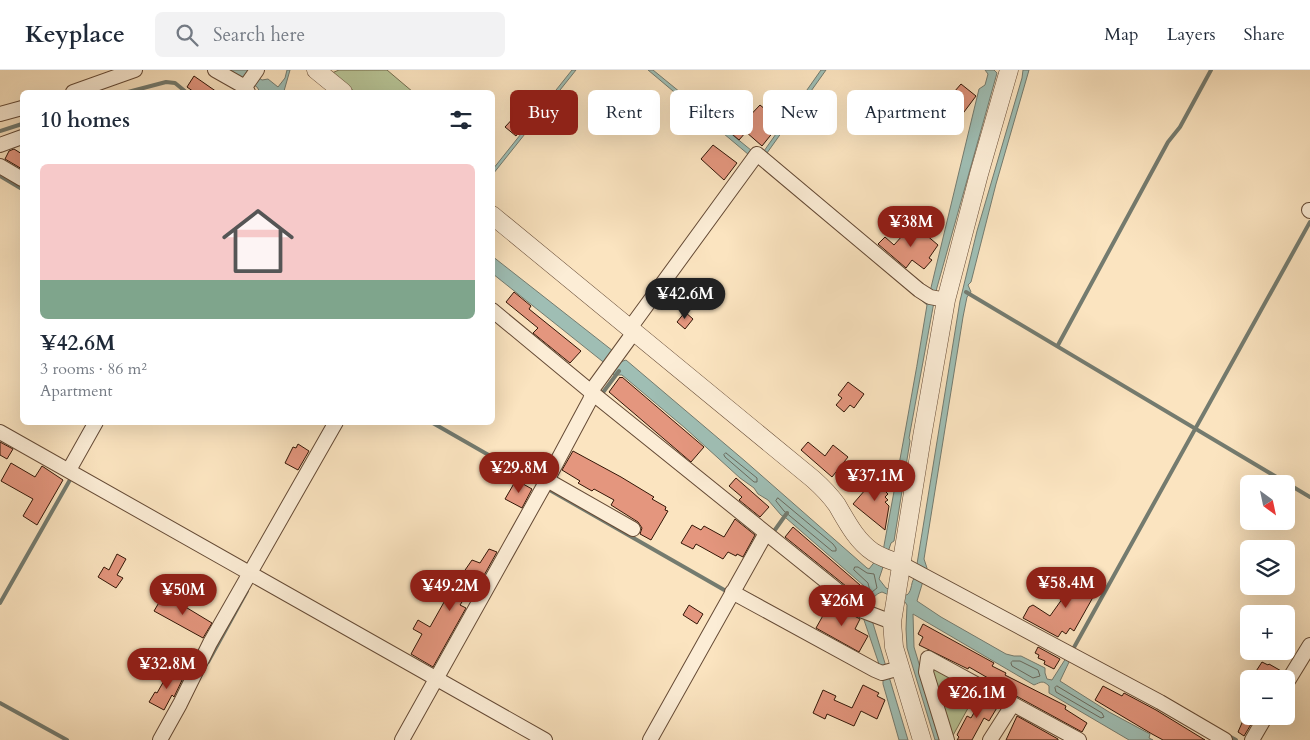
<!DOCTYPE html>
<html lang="en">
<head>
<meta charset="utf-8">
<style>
  :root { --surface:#fff; --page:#f2f2f3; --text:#1f2937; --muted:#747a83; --line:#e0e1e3; --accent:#8f2418 }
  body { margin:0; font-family:Cardo,serif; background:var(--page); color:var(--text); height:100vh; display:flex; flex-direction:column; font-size:19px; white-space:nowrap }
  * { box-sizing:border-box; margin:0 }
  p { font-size:16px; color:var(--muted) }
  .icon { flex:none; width:28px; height:28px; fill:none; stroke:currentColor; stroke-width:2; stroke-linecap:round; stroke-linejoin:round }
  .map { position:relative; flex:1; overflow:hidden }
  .sheet { position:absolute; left:20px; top:20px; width:475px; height:335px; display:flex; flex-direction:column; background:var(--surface); border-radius:8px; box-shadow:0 5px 20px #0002 }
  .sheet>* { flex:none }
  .top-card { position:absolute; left:510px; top:20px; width:475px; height:45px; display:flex; gap:10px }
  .needle { width:32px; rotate:147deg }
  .controls { position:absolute; left:1240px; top:405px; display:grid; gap:10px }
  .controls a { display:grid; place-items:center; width:55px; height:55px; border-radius:8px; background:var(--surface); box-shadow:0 5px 20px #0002; font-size:25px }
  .price { position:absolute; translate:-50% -42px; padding:0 11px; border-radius:18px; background:var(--accent); color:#fff; font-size:16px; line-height:32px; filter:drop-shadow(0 1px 2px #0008) }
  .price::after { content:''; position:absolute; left:50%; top:30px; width:15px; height:11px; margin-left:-8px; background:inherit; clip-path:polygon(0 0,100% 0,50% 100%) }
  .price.active { background:#222; color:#fff }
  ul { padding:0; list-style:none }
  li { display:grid; align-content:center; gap:10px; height:265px; padding:0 20px }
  li span { display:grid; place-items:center; height:155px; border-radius:8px; color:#555 }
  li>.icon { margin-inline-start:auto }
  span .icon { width:90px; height:90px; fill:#fffc; stroke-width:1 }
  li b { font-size:21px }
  h2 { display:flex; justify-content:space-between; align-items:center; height:60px; padding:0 20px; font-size:21px }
  .tag { padding:0 18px; border-radius:8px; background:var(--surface); box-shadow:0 5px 20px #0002; font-size:18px; line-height:45px }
  .tag.active { background:var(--accent); color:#fff }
  header { display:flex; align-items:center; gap:30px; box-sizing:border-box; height:70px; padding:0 25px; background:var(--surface); border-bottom:1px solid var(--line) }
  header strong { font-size:24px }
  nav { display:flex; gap:28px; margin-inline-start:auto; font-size:18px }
  .search { width:350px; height:45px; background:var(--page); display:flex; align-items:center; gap:12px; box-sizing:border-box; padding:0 18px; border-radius:8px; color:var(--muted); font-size:19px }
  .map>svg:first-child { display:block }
  .green { fill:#b8c597; stroke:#766e4f }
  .water { fill:#9fbeb4; stroke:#747b6f }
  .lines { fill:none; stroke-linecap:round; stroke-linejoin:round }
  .shore { stroke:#696a5e; stroke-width:1 }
  .stream { stroke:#747b6f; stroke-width:4 }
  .building { fill:#e4967e; stroke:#331607 }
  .minor-casing { stroke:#654a35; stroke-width:16 }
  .tertiary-casing { stroke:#654a35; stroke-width:19 }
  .minor { stroke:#fcedd6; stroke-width:14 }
  .tertiary { stroke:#fcedd6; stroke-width:18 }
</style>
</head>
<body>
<header>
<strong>Keyplace</strong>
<div class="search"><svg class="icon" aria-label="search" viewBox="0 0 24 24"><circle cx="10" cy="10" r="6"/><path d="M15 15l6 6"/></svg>Search here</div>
<nav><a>Map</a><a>Layers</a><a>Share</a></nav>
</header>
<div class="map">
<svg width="1310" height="670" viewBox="0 0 1310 670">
  <rect width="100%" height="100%" fill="#fbe4c0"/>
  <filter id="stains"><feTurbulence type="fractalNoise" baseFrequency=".004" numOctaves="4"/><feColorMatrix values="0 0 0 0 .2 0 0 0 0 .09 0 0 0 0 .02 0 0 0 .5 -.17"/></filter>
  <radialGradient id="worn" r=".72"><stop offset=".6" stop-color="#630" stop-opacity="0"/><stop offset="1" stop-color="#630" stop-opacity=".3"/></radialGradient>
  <path class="green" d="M 339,0 L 387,0 L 413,22 L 355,22 L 332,3 Z
    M 937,598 L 978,620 L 951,669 L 930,604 Z"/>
  <path class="water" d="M 230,0 L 247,0 L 262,10 L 268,9 L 278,17 L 285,8 L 287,0 L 290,0 L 284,21 L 285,22 L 260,22 L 257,17 Z
    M 572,0 L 576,0 L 493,104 L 493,99 Z
    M 648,0 L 653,0 L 757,85 L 764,81 L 821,0 L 826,0 L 767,83 L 762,85 L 928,230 L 979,19 L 985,15 L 988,4 L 985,0 L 994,0 L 997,3 L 936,221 L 909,368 L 910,371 L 894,471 L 891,473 L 879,509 L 886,518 L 907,525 C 913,520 910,511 916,506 L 917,494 L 960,231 L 977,161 L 1022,8 L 1023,0 L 1029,0 L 996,114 L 971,212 L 968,215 L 971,222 L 967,227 L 963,247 L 924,489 L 927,498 L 917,531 L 941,547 L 1006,584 L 1014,586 L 1021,586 L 1045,598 L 1045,603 L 1047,609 L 1052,610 L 1066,588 L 1070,590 L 1060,611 L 1109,642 L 1150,664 L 1149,668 L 1153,670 L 1129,670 L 1049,623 L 1049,616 C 1043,610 1041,612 1034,615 L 913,544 L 914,577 L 942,670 L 935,670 L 907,578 L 906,559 L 907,535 L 905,532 L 882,522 C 869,526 870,539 872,550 L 908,670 L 899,670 L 883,614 L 883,606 L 864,550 L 864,516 L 786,448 L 781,445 L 768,430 L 758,424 L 754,418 L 740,408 L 685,358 L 622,305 L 614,305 L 612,302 L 613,300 L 602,291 L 493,204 L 492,186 L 613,281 L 620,292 L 626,290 L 745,391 L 867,498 L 869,499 L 883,481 C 898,399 914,317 927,235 L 759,93 L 643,252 L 640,250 L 755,90 Z"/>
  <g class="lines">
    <path class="shore" d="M 726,383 L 757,408 L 757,412 L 754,412 L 725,387 L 724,385 Z
      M 778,428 L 833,474 L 836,478 L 836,481 L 832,481 L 784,441 L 776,431 Z
      M 855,497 L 858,497 L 867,503 L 874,504 L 877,518 L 872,522 L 870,521 L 868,513 L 854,500 Z
      M 1013,591 L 1020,591 L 1038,600 L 1040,606 L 1033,608 L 1012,596 L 1011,593 Z
      M 1057,616 L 1102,643 L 1104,647 L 1101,648 L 1056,622 L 1055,618 Z"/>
    <path class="stream" d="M 128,22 L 166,12 L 175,13 L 186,22
      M 0,61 L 22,54
      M 0,106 L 22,119
      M 966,222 L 1310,427
      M 1058,275 L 1168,72 L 1180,57 L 1211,0
      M 601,325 L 619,301
      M 431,352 L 726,521
      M 772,464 L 787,443
      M 0,533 L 71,408
      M 1072,581 L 1310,152
      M 208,592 L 247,521
      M 0,633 L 67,670
      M 1227,665 L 1236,670"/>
  </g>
  <path class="building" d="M 194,6 L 217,22 L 194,22 L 187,17 Z
    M 961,14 L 976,26 L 958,50 L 941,37 Z
    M 708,21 L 724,33 L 721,36 L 742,54 L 760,35 L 772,45 L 766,53 L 774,61 L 762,76 L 746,62 L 739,70 L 697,34 Z
    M 517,44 L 527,52 L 516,66 L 505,57 Z
    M 713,75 L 737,93 L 724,110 L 701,89 Z
    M 14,79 L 22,84 L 22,99 L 5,89 L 9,81 Z
    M 911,156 L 916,160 L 918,158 L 938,175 L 929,188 L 932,190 L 924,199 L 912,190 L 906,198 L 878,174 L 885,167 L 894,175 Z
    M 514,222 L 531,236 L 529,239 L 581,281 L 570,293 L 533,263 L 538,258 L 506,232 Z
    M 685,242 L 693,249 L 685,259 L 677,252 Z
    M 620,307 L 621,308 L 622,307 L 704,377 L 691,392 L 609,322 Z
    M 848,312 L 864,324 L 854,338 L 850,335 L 844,342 L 836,335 L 842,328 L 838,325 Z
    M 0,372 L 13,379 L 7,389 L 0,385 Z
    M 808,372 L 825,386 L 833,375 L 848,387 L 832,407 L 801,380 Z
    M 298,374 L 309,381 L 298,400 L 285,393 L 293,377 L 296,378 Z
    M 573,381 L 621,407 L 654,427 L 652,429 L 666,437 L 665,440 L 668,441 L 651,470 L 640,464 L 642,458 L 638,452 L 611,435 L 614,430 L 594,419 L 592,421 L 578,413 L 580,411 L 562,400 Z
    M 11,393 L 35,407 L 42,396 L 63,410 L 37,455 L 23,446 L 33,429 L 1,411 Z
    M 878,405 L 890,416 L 886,422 L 888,424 L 885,427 L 888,430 L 885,432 L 889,436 L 885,460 L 853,434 Z
    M 736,408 L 769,437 L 760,447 L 739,430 L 742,427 L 729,416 Z
    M 516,410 L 532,419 L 522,438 L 505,429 Z
    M 735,449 L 755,465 L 743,487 L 737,484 L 736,486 L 728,482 L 723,489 L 696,474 L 693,479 L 681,473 L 692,455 L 701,460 L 704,456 L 724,467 Z
    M 793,457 L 860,515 L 859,517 L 864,521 L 862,529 L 785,467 Z
    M 489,479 L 497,482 L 477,518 L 472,517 L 460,535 L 466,538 L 433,597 L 411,584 L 422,564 L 413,559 L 418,550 L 430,557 L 461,502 L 463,503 L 472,490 L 480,493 Z
    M 117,484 L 126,489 L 117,505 L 123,508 L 116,518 L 98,507 L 104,497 L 109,500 Z
    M 1085,504 L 1101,513 L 1074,561 L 1070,558 L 1066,564 L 1062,561 L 1058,567 L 1023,548 L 1029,537 L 1033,535 L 1050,546 L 1065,525 L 1071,528 Z
    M 164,524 L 212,553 L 203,568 L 154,541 Z
    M 830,533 L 860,549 L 855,559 L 868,566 L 859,582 L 816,558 Z
    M 689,535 L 703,544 L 697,554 L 683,545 Z
    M 923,554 L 994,593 L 992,596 L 1006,603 L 1005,605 L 1066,636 L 1065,639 L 1087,653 L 1082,662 L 987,610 L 988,608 L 969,597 L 968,599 L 919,575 L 923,567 L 918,564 Z
    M 1038,577 L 1060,589 L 1054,599 L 1044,594 L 1045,591 L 1038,588 L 1039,585 L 1035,583 Z
    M 1262,592 L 1268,595 L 1269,594 L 1283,602 L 1279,609 L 1251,609 Z
    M 173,600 L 184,606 L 174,627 L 172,625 L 164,640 L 149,632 L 155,622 L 157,623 L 165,609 L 167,610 Z
    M 863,615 L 879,623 L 877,626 L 885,630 L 877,649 L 861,641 L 854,656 L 827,644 L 825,649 L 813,643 L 823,620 L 836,626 L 834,630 L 852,638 Z
    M 1103,616 L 1122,626 L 1124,623 L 1156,640 L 1205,670 L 1163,670 L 1152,664 L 1095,630 Z
    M 979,625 L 998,636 L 989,651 L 984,648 L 972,670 L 957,670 L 959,667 L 957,665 L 967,646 L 971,648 L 980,632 L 976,630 Z
    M 1017,646 L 1058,669 L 1058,670 L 1006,670 Z
    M 1245,646 L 1256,646 L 1244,666 L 1238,662 Z"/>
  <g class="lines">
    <g class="minor-casing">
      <path id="minor" d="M 215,0 L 245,17 L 248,22
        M 245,17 L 257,0
        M 73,22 L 135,0
        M 0,44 L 22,38
        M 0,75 L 22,67
        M 0,96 L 22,109
        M 1309,140 L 1310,141
        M 492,240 L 596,326 L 863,541 L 892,552
        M 630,258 L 757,84 L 919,220 L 930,227 L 946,230
        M 0,362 L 545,670
        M 69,400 L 96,352
        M 547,410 L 633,459
        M 902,494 L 1160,632 L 1225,670
        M 732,522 L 875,600 L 882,603 L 900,598
        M 1286,614 L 1310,575
        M 160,670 L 180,634 L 210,573 L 336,352
        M 402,670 L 545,414 L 590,330 L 594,317 L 634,262
        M 650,670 L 766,463
        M 947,670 L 926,602 L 928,588 L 1079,670
        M 990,670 L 1013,634
        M 1252,670 L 1266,646"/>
    </g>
    <g class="tertiary-casing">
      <path id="tertiary" d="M 316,0 L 343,22
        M 492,145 L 813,409 C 822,417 830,425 837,435 C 847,452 856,470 873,482 C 882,488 892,491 902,494
        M 922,670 L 894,577 L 892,552 L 922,367 L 946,230 L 979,104 L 1009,0"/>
    </g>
    <use href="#minor" class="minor"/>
    <use href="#tertiary" class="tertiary"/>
  </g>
  <rect width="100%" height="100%" filter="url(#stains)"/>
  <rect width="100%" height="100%" fill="url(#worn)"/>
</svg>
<div class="controls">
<a><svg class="needle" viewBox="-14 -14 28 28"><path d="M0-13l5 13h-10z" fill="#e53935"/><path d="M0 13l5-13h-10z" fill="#747a83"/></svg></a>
<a><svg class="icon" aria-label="layers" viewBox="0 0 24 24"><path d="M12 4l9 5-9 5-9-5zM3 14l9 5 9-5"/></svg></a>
<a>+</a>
<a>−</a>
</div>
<b class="price" style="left:911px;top:178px">¥38M</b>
<b class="price active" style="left:685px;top:250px">¥42.6M</b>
<b class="price" style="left:519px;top:424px">¥29.8M</b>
<b class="price" style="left:875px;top:432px">¥37.1M</b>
<b class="price" style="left:1066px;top:539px">¥58.4M</b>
<b class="price" style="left:450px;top:542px">¥49.2M</b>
<b class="price" style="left:183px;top:546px">¥50M</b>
<b class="price" style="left:842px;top:557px">¥26M</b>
<b class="price" style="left:167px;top:620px">¥32.8M</b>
<b class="price" style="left:977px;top:649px">¥26.1M</b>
<div class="top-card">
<a class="tag active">Buy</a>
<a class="tag">Rent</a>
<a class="tag">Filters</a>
<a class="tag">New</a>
<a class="tag">Apartment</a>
</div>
<section class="sheet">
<h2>10 homes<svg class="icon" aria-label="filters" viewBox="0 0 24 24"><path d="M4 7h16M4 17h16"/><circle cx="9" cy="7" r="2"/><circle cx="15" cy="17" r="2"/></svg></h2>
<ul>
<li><span style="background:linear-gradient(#f6c9c9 75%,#7fa58c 0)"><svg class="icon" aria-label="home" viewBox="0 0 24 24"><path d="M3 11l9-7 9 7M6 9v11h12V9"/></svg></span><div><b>¥42.6M</b><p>3 rooms · 86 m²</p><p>Apartment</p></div></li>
</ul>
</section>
</div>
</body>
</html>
